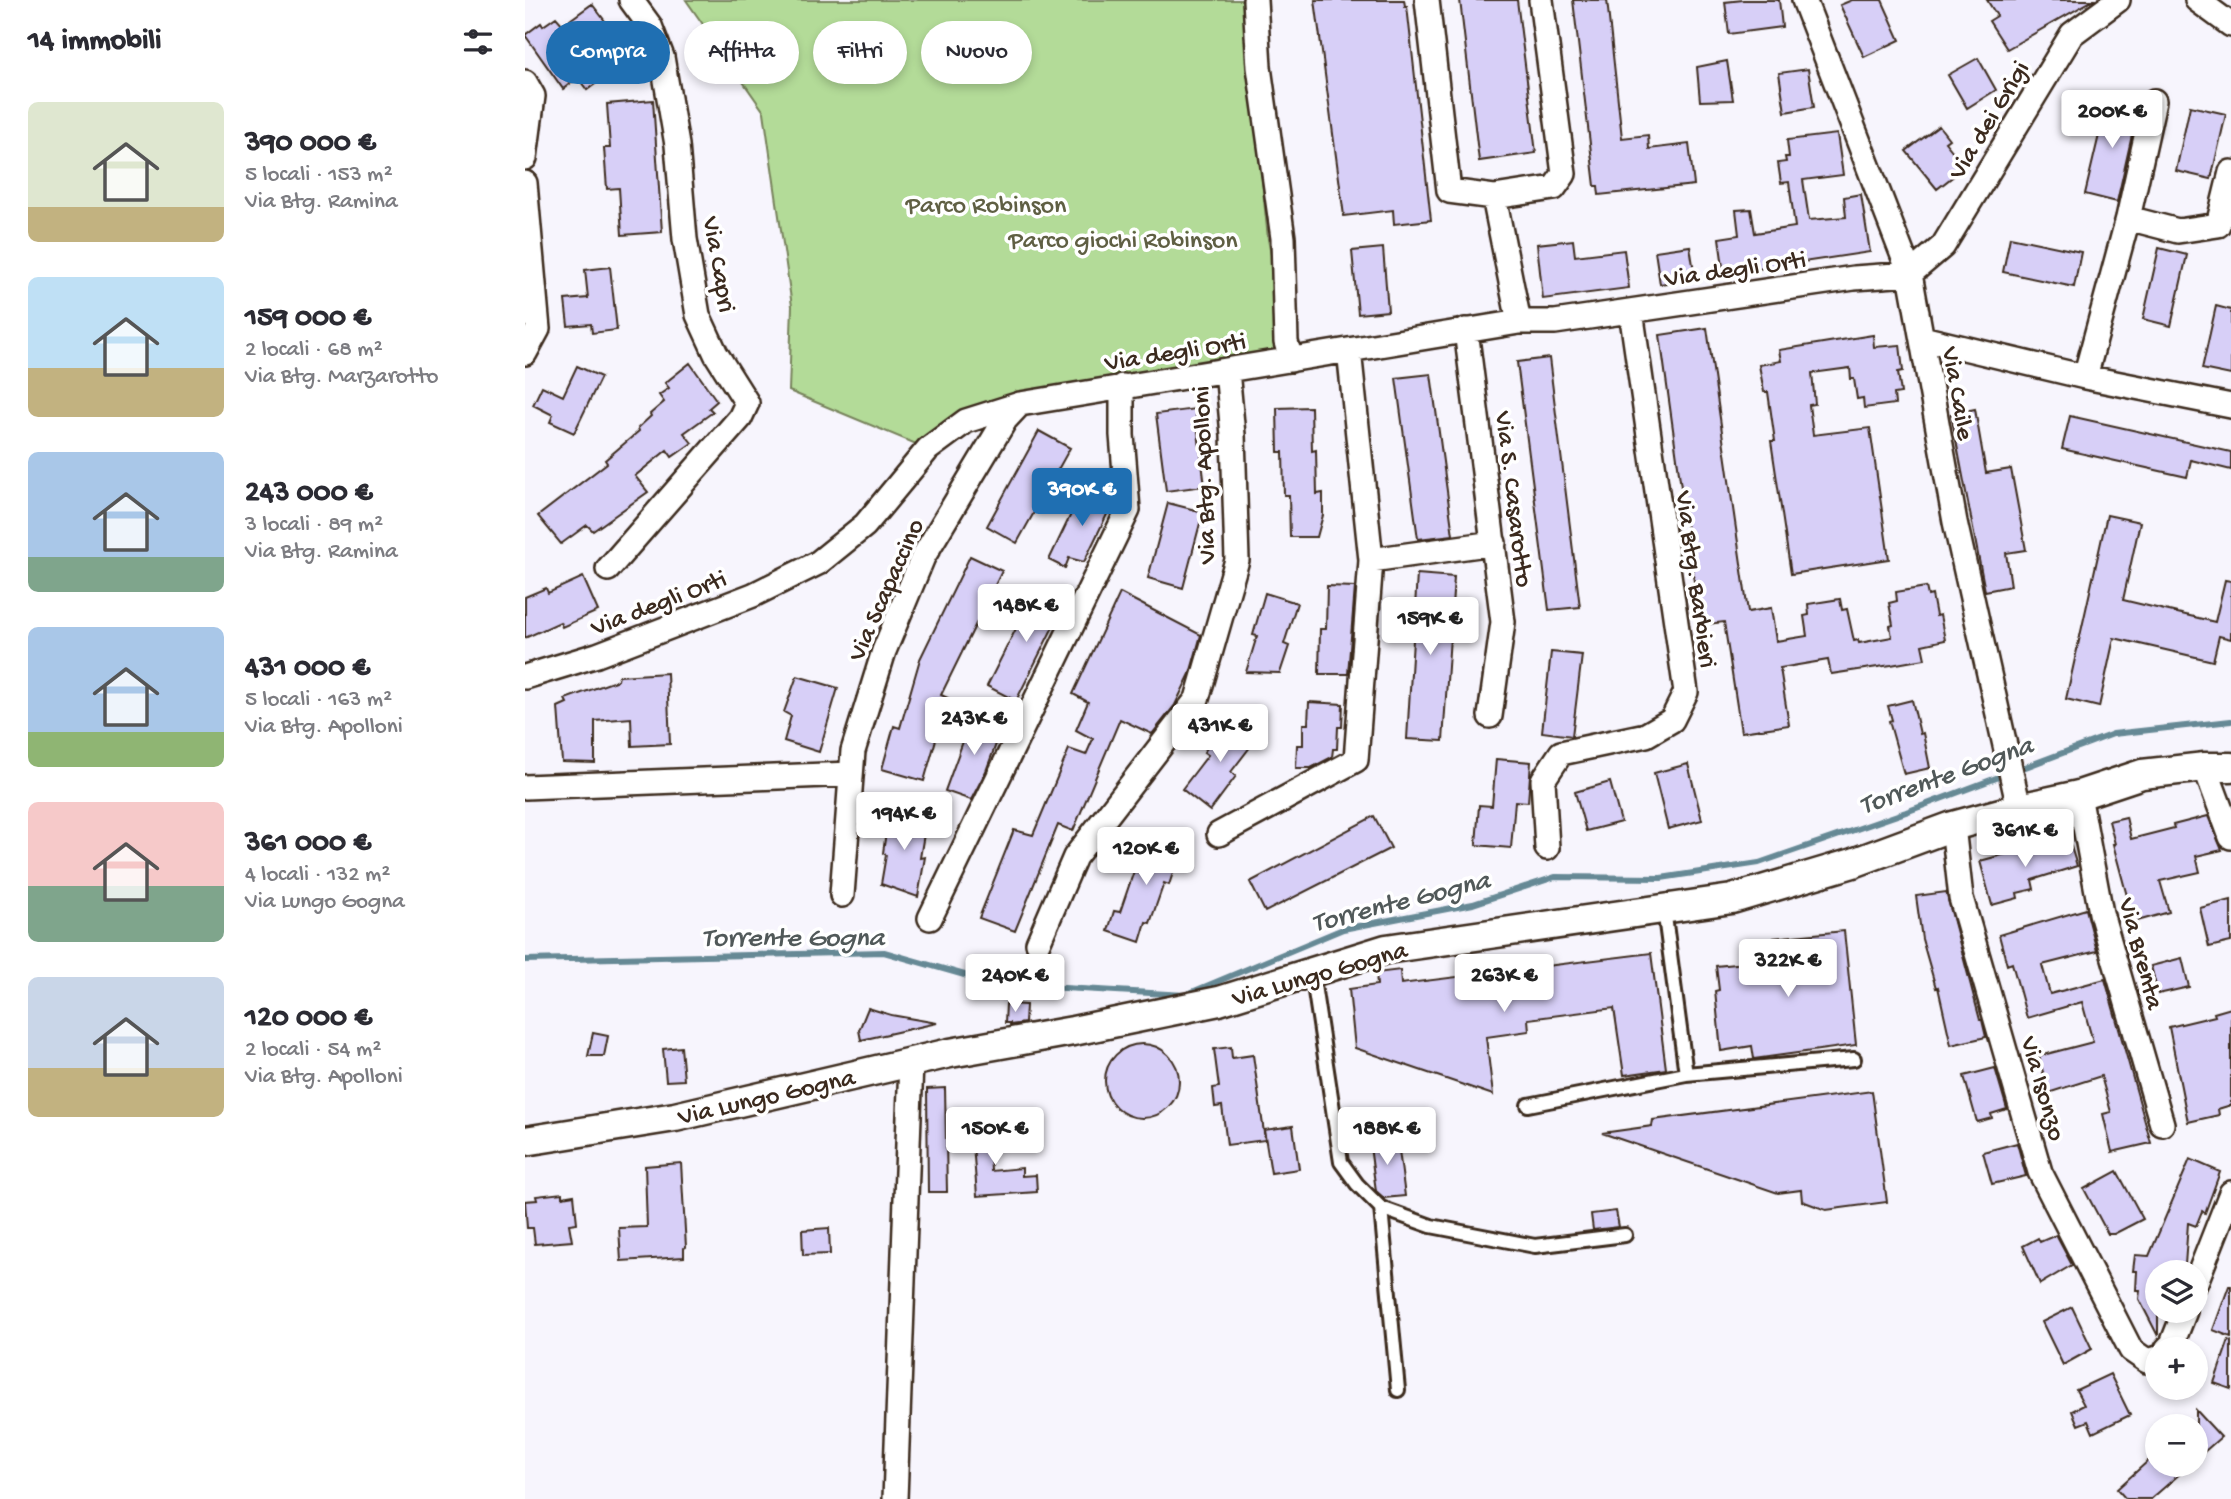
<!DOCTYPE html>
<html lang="it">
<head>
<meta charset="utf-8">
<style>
  :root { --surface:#fff; --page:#f7f7f7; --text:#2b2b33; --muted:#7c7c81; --accent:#1f6fb2 }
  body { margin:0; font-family:"Gochi Hand",sans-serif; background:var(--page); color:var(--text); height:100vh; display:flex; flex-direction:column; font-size:26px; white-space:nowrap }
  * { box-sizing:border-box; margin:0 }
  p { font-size:23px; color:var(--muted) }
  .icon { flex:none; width:38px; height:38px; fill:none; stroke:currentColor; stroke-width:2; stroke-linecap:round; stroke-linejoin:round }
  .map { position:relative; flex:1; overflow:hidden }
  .side { display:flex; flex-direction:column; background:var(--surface); width:525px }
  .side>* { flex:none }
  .banner { position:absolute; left:21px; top:21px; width:665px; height:63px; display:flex; gap:14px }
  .tools { position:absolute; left:1620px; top:1260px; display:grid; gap:14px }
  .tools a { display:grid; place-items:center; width:63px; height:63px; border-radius:50%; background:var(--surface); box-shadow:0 4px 10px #0003; font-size:35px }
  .price { position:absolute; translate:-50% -60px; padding:0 16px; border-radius:7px; background:#fff; color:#222; font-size:23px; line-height:46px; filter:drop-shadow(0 2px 4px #0008) }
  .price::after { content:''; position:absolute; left:50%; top:42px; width:21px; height:16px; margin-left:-10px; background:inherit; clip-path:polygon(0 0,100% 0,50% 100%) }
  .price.on { background:var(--accent); color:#fff }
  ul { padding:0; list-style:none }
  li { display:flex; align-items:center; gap:21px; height:175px; padding:0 28px }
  li span { display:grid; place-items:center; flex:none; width:196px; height:140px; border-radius:10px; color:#555 }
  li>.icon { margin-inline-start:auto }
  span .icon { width:84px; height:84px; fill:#fffc; stroke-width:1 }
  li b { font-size:30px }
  h2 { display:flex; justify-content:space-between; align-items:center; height:84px; padding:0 28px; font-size:30px }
  .tag { padding:0 24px; border-radius:32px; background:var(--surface); box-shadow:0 4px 10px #0003; font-size:24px; line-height:63px }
  .tag.on { background:var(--accent); color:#fff }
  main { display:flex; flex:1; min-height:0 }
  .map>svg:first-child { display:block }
  .green { fill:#b3db98; stroke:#77825b; stroke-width:2 }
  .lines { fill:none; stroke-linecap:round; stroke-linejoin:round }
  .stream { stroke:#668995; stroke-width:6 }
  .building { fill:#d7cff7; stroke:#3b2a1e; stroke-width:2 }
  .service-casing { stroke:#3b2a1e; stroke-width:18 }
  .minor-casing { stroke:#3b2a1e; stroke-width:28 }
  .tertiary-casing { stroke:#3b2a1e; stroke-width:33 }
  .service { stroke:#fff; stroke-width:12 }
  .minor { stroke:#fff; stroke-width:23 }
  .tertiary { stroke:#fff; stroke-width:28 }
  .labels { text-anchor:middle; stroke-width:7; stroke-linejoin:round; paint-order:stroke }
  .street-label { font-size:26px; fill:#3b2a1e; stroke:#fff }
  .park-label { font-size:26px; fill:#5f5f43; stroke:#fff }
  .water-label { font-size:28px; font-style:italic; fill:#515959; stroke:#fff }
</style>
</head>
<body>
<main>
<section class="side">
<h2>14 immobili<svg class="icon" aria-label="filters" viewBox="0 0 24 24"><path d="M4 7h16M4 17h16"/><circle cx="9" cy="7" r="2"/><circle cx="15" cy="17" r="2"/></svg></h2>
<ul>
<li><span style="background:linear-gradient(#dfe7d0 75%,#c2b280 0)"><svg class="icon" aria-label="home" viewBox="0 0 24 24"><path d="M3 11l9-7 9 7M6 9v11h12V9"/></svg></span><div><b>390 000 €</b><p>5 locali · 153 m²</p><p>Via Btg. Ramina</p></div></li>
<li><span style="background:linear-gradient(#bfe0f5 65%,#c2b280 0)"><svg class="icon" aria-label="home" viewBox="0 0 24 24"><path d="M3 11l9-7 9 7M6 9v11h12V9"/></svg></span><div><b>159 000 €</b><p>2 locali · 68 m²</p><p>Via Btg. Marzarotto</p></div></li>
<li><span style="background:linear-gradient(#a9c7e8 75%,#7fa58c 0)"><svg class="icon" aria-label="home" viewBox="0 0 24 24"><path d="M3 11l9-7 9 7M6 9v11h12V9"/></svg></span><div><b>243 000 €</b><p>3 locali · 89 m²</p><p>Via Btg. Ramina</p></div></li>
<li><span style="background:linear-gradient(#a9c7e8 75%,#8fb573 0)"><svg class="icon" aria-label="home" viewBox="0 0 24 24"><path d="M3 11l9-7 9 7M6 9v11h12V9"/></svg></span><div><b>431 000 €</b><p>5 locali · 163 m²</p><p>Via Btg. Apolloni</p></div></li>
<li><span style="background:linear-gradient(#f6c9c9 60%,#7fa58c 0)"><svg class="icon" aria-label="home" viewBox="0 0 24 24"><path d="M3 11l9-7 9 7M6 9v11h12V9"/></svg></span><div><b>361 000 €</b><p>4 locali · 132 m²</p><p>Via Lungo Gogna</p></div></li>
<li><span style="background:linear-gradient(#c9d6e8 65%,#c2b280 0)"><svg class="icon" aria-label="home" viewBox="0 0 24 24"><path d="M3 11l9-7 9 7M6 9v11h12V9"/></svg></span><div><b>120 000 €</b><p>2 locali · 54 m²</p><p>Via Btg. Apolloni</p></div></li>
</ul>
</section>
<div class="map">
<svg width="1706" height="1499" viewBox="0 0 1706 1499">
  <rect width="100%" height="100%" fill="#f7f5fd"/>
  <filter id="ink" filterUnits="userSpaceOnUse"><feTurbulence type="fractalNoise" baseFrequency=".0143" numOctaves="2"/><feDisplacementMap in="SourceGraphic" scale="14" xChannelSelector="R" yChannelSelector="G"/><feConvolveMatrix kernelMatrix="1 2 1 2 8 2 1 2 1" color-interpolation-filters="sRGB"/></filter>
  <g filter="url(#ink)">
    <path class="green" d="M 161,0 L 719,0 L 743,239 L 766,360 L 495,404 L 403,449 L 264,391 L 267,306 L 239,112 Z"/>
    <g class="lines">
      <path class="stream" d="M 0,960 L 359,952 L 471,984 L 660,995 L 818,929 L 948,904 L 1030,877 L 1136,878 L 1234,863 L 1381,812 L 1588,734 L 1706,721"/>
    </g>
    <path class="building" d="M 790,0 L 879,0 L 880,6 L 882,6 L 906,220 L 869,224 L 868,210 L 819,216 Z
      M 935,0 L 992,0 L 1011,153 L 954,161 Z
      M 1048,0 L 1082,0 L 1097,138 L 1123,135 L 1124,149 L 1164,144 L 1169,185 L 1074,195 L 1073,186 L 1070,186 Z
      M 1218,0 L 1254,0 L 1257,27 L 1204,34 L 1200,2 Z
      M 1327,0 L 1357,0 L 1375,40 L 1339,57 L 1315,5 Z
      M 1462,0 L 1568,0 L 1482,49 L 1464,21 L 1472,16 Z
      M 67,4 L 90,34 L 74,46 L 90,69 L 62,90 L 53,78 L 38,89 L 0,35 L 16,23 L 18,26 L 31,17 L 38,25 Z
      M 1453,58 L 1471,90 L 1442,108 L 1423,75 Z
      M 1202,61 L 1208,100 L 1175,101 L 1172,67 Z
      M 1283,69 L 1289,107 L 1260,112 L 1254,73 Z
      M 1583,97 L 1614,104 L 1592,202 L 1560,194 Z
      M 128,100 L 137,232 L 97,235 L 94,188 L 82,189 L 79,148 L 85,148 L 82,104 Z
      M 1665,106 L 1701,114 L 1686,179 L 1651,171 Z
      M 1414,126 L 1424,139 L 1420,142 L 1440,167 L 1412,189 L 1381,151 Z
      M 1312,134 L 1318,175 L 1278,180 L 1284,220 L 1321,217 L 1319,197 L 1336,194 L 1345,252 L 1199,274 L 1194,238 L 1214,235 L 1211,210 L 1226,209 L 1230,233 L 1270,227 L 1264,182 L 1256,183 L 1253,163 L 1261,162 L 1260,157 L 1264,157 L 1262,140 Z
      M 1485,237 L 1556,252 L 1549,287 L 1478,272 Z
      M 1048,240 L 1050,256 L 1099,250 L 1104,288 L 1018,299 L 1012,244 Z
      M 1165,246 L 1170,278 L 1135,284 L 1130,251 Z
      M 858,248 L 863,311 L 833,314 L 827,251 Z
      M 1634,248 L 1662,255 L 1646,326 L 1618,319 Z
      M 85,267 L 92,330 L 67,333 L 66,324 L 43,326 L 40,300 L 63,298 L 60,270 Z
      M 1691,306 L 1706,310 L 1706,375 L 1677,369 Z
      M 1182,328 L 1223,612 L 1246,608 L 1251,641 L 1282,636 L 1279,616 L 1284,615 L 1283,604 L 1315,599 L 1317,610 L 1322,609 L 1329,641 L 1333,640 L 1334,643 L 1367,637 L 1365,626 L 1368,625 L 1364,603 L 1372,601 L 1371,592 L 1401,587 L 1403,596 L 1407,595 L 1411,616 L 1415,615 L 1420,640 L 1397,645 L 1400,659 L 1366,665 L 1306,674 L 1303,660 L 1255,668 L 1264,725 L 1216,732 L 1199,622 L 1175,625 L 1135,335 Z
      M 1348,335 L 1349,347 L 1375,345 L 1378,371 L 1373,372 L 1376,393 L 1369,394 L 1370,404 L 1339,408 L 1338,398 L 1332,399 L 1329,379 L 1326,379 L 1325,368 L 1287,373 L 1290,404 L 1284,405 L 1288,435 L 1345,428 L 1364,559 L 1266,574 L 1246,441 L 1250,441 L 1243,392 L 1239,392 L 1234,365 L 1256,361 L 1254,350 Z
      M 1024,358 L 1055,607 L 1024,610 L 992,362 Z
      M 165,363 L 192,401 L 184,408 L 188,412 L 159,433 L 167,443 L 147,457 L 142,450 L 110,476 L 123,492 L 68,531 L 62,525 L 36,544 L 13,516 L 82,463 L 80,460 L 114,431 L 113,428 L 126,416 L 125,414 L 139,402 L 134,395 L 144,388 L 140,383 Z
      M 52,366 L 76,377 L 49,433 L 25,422 L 28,415 L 8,405 L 17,386 L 38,396 Z
      M 906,374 L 928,535 L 893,539 L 871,378 Z
      M 786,407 L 787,451 L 791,450 L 792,494 L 798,493 L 798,515 L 792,537 L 765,537 L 764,495 L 759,495 L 758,452 L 753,452 L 752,408 Z
      M 670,409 L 680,486 L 641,491 L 631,414 Z
      M 1450,409 L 1461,473 L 1486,469 L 1501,550 L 1481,553 L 1486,586 L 1460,591 L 1426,414 Z
      M 1545,416 L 1706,452 L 1706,470 L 1666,460 L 1662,477 L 1537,449 Z
      M 514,431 L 545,448 L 492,543 L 462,526 Z
      M 559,487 L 588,502 L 559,562 L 544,558 L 540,568 L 524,560 Z
      M 643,503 L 678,512 L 658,588 L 623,578 Z
      M 1582,515 L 1615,522 L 1598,600 L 1690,622 L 1700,580 L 1706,581 L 1706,639 L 1694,636 L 1688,661 L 1589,638 L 1574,707 L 1541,699 Z
      M 445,556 L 477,571 L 416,695 L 423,698 L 399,781 L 357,769 L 369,726 L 375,728 L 395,659 Z
      M 892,574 L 929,577 L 918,741 L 882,739 Z
      M 58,577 L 73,611 L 37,627 L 35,622 L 0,638 L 0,597 L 21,588 L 23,593 Z
      M 802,586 L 830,587 L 823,674 L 794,674 L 795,629 L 801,629 Z
      M 512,587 L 541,601 L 491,701 L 462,686 Z
      M 595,593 L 676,635 L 665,674 L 650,705 L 627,734 L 595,719 L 548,831 L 533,825 L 490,931 L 454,918 L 489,830 L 508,835 L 544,749 L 561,755 L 568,739 L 551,730 L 563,702 L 548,694 Z
      M 740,593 L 772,603 L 759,644 L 764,646 L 755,673 L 721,672 L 732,636 L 728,635 Z
      M 1026,652 L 1057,655 L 1047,736 L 1017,732 Z
      M 142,673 L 145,744 L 107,746 L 106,718 L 70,721 L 70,763 L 37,762 L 33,707 L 42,703 L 40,699 L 93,680 L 94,676 Z
      M 272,676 L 313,688 L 294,752 L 259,741 L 266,716 L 259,712 Z
      M 1387,700 L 1395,734 L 1398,733 L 1405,768 L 1379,774 L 1364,721 L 1367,720 L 1363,706 Z
      M 784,702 L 818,704 L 817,727 L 813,727 L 812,749 L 808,749 L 807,757 L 786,768 L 771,768 L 772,745 L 778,745 L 778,724 L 783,724 Z
      M 448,714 L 478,725 L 461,771 L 446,800 L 420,791 Z
      M 705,717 L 732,738 L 706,772 L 711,776 L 685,811 L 657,789 L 683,755 L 679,752 Z
      M 971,759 L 1006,762 L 1003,802 L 990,801 L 986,848 L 951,845 L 954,805 L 967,806 Z
      M 1163,764 L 1177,820 L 1143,829 L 1129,773 Z
      M 1085,782 L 1096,822 L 1061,831 L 1050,792 Z
      M 364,810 L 402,816 L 395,858 L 400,857 L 393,897 L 356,884 L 361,855 L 358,853 Z
      M 849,816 L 866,848 L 740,912 L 725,882 Z
      M 1683,816 L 1697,850 L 1671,856 L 1675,872 L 1635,881 L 1644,912 L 1609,922 L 1588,844 L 1590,844 L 1584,821 L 1601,817 L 1606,839 L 1649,828 L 1648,825 Z
      M 625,832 L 658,842 L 644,885 L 639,883 L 625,923 L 621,922 L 615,942 L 583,931 L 589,911 L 595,912 L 609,871 L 612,872 Z
      M 1543,837 L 1552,866 L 1507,880 L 1509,889 L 1492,893 L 1493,898 L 1467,905 L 1455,861 Z
      M 1421,892 L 1455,1020 L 1457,1020 L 1461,1037 L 1426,1045 L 1413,987 L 1411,988 L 1397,939 L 1391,896 Z
      M 1706,900 L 1706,942 L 1684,947 L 1675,908 Z
      M 1561,909 L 1572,951 L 1517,965 L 1525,994 L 1580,979 L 1626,1143 L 1587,1152 L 1578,1114 L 1586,1112 L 1576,1076 L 1523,1093 L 1514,1056 L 1568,1042 L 1557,1002 L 1502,1018 L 1487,963 L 1482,965 L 1474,935 Z
      M 1319,931 L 1331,1045 L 1229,1059 L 1227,1046 L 1196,1051 L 1190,991 L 1194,990 L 1191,966 L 1251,960 L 1249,938 Z
      M 1126,953 L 1141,1069 L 1099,1075 L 1089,1008 L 1003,1019 L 1004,1031 L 961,1037 L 968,1095 L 830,1048 L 824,989 L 852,985 L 851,973 L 875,970 L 876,984 Z
      M 1657,958 L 1664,987 L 1633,994 L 1626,966 Z
      M 481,1004 L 501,1005 L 500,1023 L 485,1025 L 485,1023 L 480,1023 Z
      M 343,1008 L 366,1015 L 412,1023 L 336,1040 L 334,1030 Z
      M 1706,1008 L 1706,1105 L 1693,1109 L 1694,1115 L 1663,1122 L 1644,1027 L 1690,1016 L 1689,1013 Z
      M 68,1033 L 83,1036 L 79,1056 L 63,1056 Z
      M580 1081a37 37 0 1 1 74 0a37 37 0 1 1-74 0Z
      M 156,1047 L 159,1080 L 141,1081 L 138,1049 Z
      M 706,1047 L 707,1058 L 728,1055 L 740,1140 L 702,1145 L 697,1106 L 690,1107 L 688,1088 L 694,1087 L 689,1049 Z
      M 1470,1068 L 1482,1109 L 1466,1114 L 1467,1118 L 1452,1122 L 1439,1076 Z
      M 420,1088 L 422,1192 L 403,1192 L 402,1089 Z
      M 1347,1091 L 1362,1202 L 1301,1210 L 1277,1201 L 1276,1190 L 1253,1193 L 1077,1133 L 1127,1126 L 1128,1120 Z
      M 463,1117 L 466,1171 L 497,1168 L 497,1176 L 511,1175 L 512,1192 L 452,1196 L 446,1118 Z
      M 768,1126 L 774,1169 L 746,1173 L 739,1130 Z
      M 872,1135 L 880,1196 L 859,1198 L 851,1191 L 844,1139 Z
      M 1492,1143 L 1501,1176 L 1467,1184 L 1458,1152 Z
      M 1665,1159 L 1695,1172 L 1680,1213 L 1677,1211 L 1671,1226 L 1663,1223 L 1660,1265 L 1644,1264 L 1644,1272 L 1633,1272 L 1633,1336 L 1614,1299 L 1615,1290 L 1611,1290 L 1612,1271 L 1608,1271 L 1610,1255 L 1624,1256 Z
      M 156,1163 L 161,1247 L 159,1248 L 159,1257 L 96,1261 L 94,1228 L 122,1227 L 120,1166 Z
      M 1592,1171 L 1618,1219 L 1589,1234 L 1583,1234 L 1559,1189 Z
      M 37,1193 L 37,1197 L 49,1195 L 52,1223 L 44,1224 L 47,1241 L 10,1244 L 8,1228 L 2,1228 L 0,1201 L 12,1200 L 11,1196 Z
      M 1091,1211 L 1094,1227 L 1068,1230 L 1066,1214 Z
      M 304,1228 L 305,1254 L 278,1255 L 277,1230 Z
      M 1531,1235 L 1547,1265 L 1515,1284 L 1498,1246 L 1513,1238 L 1515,1242 Z
      M 1704,1286 L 1706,1286 L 1706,1337 L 1688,1330 Z
      M 1547,1307 L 1567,1349 L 1538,1365 L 1517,1322 Z
      M 1704,1340 L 1706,1341 L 1706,1389 L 1689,1383 Z
      M 1585,1374 L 1605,1415 L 1568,1433 L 1563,1421 L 1553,1425 L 1547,1411 L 1559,1405 L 1551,1390 Z
      M 1671,1410 L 1696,1437 L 1671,1459 Z
      M 1633,1452 L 1633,1465 L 1665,1465 L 1626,1499 L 1601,1499 L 1592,1489 Z"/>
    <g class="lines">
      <g class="service-casing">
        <path id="service" d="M 787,972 L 816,1162 L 832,1184 L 856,1208 L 906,1226 L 1010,1246 L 1100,1235
          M 1161,1074 L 1329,1059
          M 1003,1105 L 1161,1074 L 1139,909
          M 856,1208 L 873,1390"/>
      </g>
      <g class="minor-casing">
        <path id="minor" d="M 730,0 L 734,67 L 758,238 L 761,342 L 766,360
          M 902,0 L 924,191 L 969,197
          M 1279,0 L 1385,274 L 1430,522 L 1494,808
          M 1672,0 L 1706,25
          M 0,82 L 8,96 L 0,158
          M 0,183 L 13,329 L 0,353
          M 1603,218 L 1653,231 L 1693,225 L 1706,172
          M 994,322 L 969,197 L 1029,188 L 1039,174 L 1016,0
          M 941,330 L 978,622 L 965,716
          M 1397,338 L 1560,377 L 1706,406
          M 1560,377 L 1603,218 L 1629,101
          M 846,560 L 969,543
          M 83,569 L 215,418 L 222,403 L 191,354 L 173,315 L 160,239 L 152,145 L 137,57 L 125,26 L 106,0
          M 0,677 L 72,655 L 228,595 L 293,563 L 340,525 L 403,449 L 441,421 L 495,404 L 994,322 L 1030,322 L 1329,278 L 1385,274 L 1418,246 L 1547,34 L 1593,0
          M 1680,767 L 1706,837
          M 0,787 L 326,774
          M 1554,795 L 1576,913 L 1637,1124
          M 1428,826 L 1436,898 L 1515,1172 L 1606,1350 L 1622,1361 L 1633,1358
          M 694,834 L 831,760 L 846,560 L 824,350
          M 1022,848 L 1018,780 L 1036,753 L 1121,735 L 1147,720 L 1161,692 L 1106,311
          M 317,895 L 328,751 L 359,651 L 398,557 L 480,420 L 495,404
          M 405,918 L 603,510 L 597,435 L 597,386
          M 513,943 L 550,857 L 672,699 L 712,560 L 708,435 L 702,370
          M 1671,1282 L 1706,1193
          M 1642,1349 L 1647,1344 L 1660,1311
          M 370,1499 L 386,1062"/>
      </g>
      <g class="tertiary-casing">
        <path id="tertiary" d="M 0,1141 L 150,1117 L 425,1053 L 548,1031 L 694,1001 L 861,949 L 1207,899 L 1328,863 L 1428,826 L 1494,808 L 1554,795 L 1617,774 L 1680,767 L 1706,767"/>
      </g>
      <use href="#service" class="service"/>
      <use href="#minor" class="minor"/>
      <use href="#tertiary" class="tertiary"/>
    </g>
  </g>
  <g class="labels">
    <g class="street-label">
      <text transform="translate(1462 119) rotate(-59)" y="9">Via dei Grigi</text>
      <text transform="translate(196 264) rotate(80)" y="9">Via Capri</text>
      <text transform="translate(1210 267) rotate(-8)" y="9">Via degli Orti</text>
      <text transform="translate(650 350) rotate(-9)" y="9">Via degli Orti</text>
      <text transform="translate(1435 393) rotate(80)" y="9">Via Caile</text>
      <text transform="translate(677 475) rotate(-92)" y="9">Via Btg. Apolloni</text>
      <text transform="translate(991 499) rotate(83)" y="9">Via S. Casarotto</text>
      <text transform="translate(1173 579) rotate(82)" y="9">Via Btg. Barbieri</text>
      <text transform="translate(359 589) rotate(-66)" y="9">Via Scapaccino</text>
      <text transform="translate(133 601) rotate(-21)" y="9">Via degli Orti</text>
      <text transform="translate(1618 953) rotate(75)" y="9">Via Brenta</text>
      <text transform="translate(794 972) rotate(-16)" y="9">Via Lungo Gogna</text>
      <text transform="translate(1520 1088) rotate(74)" y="9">Via Isonzo</text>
      <text transform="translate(241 1095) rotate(-13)" y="9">Via Lungo Gogna</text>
    </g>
    <g class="park-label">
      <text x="461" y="212">Parco Robinson</text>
      <text x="598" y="247">Parco giochi Robinson</text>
    </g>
    <g class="water-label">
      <text transform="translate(1420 773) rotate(-20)" y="10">Torrente Gogna</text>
      <text transform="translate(875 899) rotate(-14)" y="10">Torrente Gogna</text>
      <text x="268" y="945">Torrente Gogna</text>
    </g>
  </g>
</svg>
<div class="tools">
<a><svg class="icon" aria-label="layers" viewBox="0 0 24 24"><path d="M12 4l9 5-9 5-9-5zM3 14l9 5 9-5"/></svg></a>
<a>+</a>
<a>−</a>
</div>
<b class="price" style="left:1587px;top:150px">200K €</b>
<b class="price on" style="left:557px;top:528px">390K €</b>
<b class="price" style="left:501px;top:644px">148K €</b>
<b class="price" style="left:905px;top:657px">159K €</b>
<b class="price" style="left:449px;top:757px">243K €</b>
<b class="price" style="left:695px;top:764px">431K €</b>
<b class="price" style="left:379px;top:852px">194K €</b>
<b class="price" style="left:1500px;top:869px">361K €</b>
<b class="price" style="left:621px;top:887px">120K €</b>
<b class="price" style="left:1263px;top:999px">322K €</b>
<b class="price" style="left:490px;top:1014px">240K €</b>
<b class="price" style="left:979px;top:1014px">263K €</b>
<b class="price" style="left:470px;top:1167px">150K €</b>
<b class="price" style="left:862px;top:1167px">188K €</b>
<div class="banner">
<a class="tag on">Compra</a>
<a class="tag">Affitta</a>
<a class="tag">Filtri</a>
<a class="tag">Nuovo</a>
</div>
</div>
</main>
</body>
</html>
